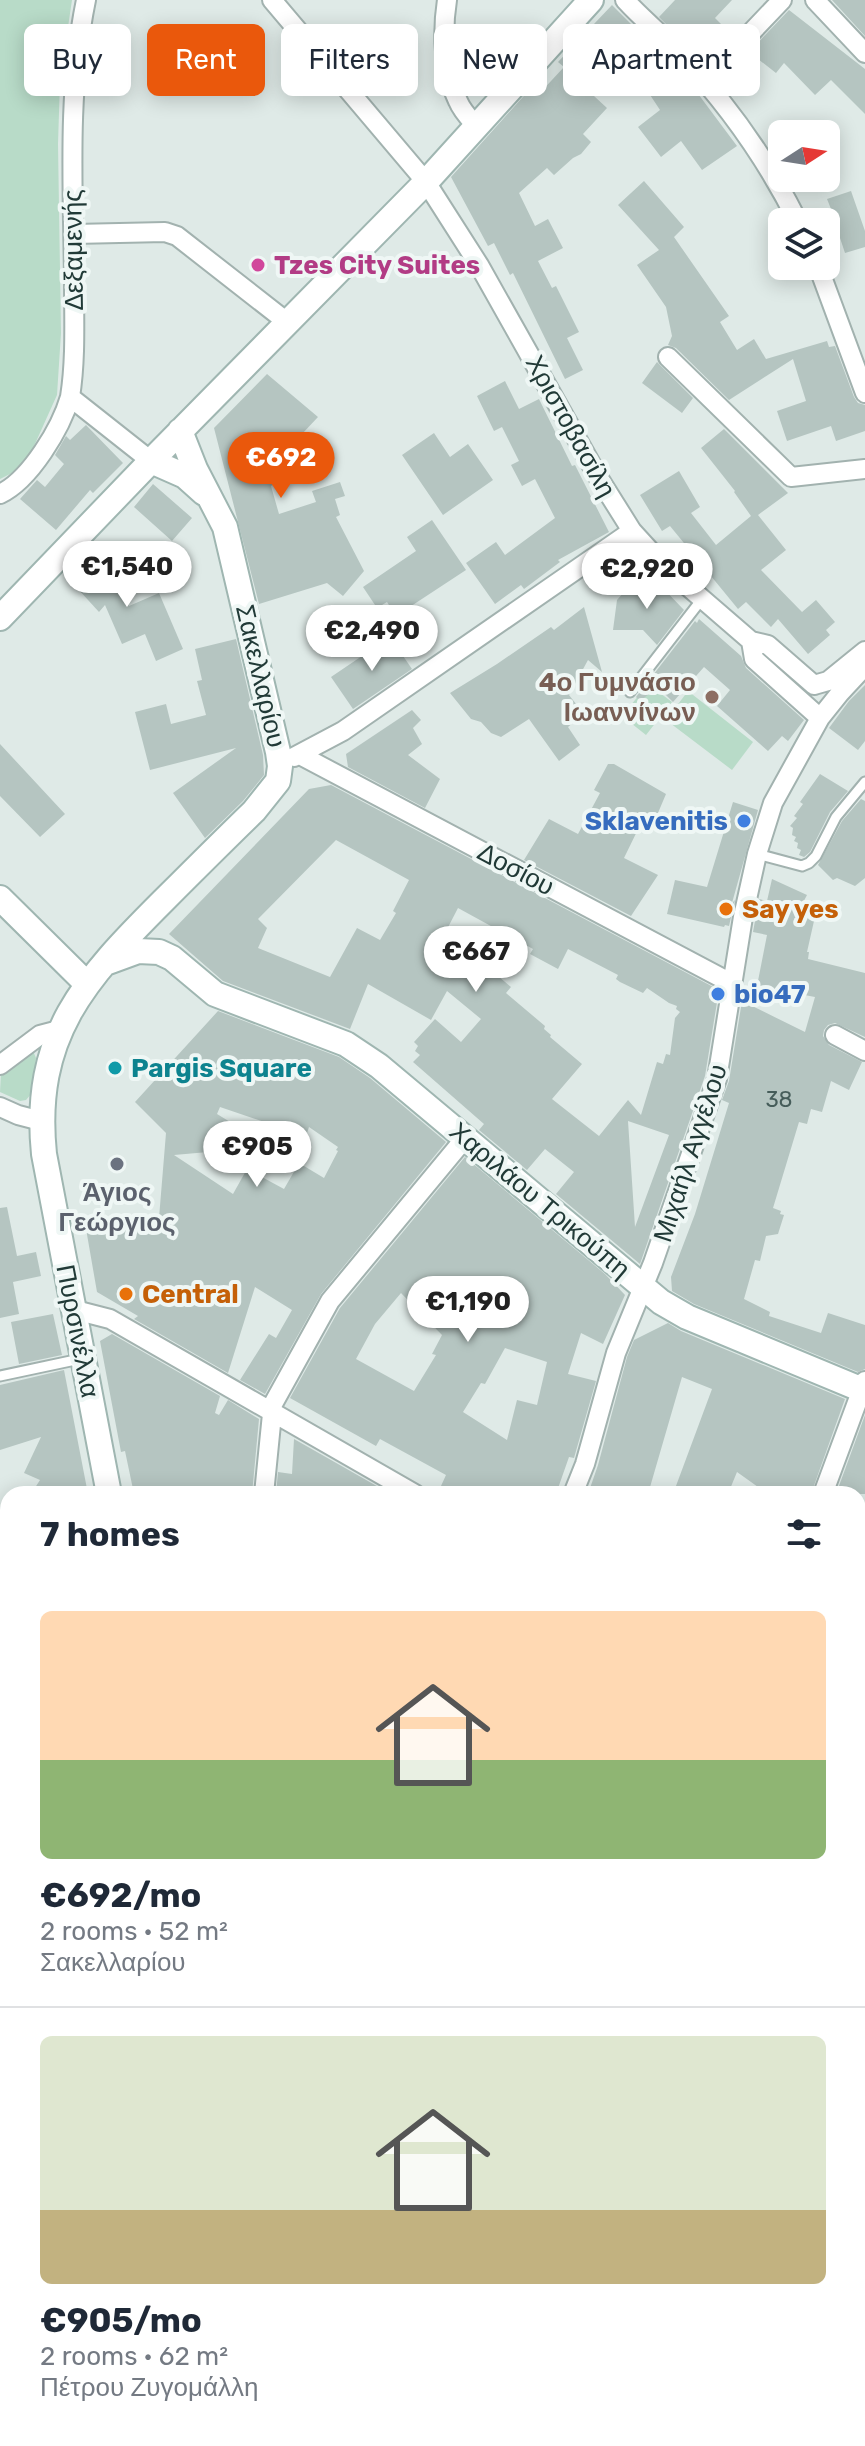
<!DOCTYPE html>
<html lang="en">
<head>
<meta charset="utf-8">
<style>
  :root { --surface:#fff; --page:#f6f6f7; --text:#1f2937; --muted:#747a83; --line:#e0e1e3; --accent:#ea580c }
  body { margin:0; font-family:Rubik,sans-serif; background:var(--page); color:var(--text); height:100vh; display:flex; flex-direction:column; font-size:30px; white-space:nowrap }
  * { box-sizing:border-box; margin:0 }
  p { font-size:26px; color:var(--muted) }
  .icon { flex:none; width:44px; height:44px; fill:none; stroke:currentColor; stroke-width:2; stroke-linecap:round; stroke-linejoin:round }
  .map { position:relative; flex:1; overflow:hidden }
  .side { position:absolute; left:0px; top:1486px; width:866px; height:960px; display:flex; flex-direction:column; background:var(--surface); border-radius:24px 24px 0 0; box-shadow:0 4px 20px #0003 }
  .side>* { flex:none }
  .hud { position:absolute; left:24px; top:24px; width:818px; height:72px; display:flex; gap:16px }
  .needle { width:52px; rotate:78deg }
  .controls { position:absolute; left:768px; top:120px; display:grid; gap:16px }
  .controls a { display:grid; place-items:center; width:72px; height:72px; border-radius:12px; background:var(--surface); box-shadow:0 4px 20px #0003; font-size:40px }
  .price { position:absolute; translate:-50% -68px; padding:0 18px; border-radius:28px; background:#fff; color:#222; font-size:26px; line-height:52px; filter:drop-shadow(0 2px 4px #0008) }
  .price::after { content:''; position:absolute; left:50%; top:48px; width:24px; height:18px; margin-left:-12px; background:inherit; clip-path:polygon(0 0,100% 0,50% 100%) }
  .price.active { background:var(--accent); color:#fff }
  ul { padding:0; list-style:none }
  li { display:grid; align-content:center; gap:16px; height:424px; padding:0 40px }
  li+li { border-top:2px solid var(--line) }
  li span { display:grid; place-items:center; height:248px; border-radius:12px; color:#555 }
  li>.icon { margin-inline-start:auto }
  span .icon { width:144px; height:144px; fill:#fffc; stroke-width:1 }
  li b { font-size:34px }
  h2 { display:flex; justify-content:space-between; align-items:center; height:96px; padding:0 40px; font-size:34px }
  .chip { padding:0 28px; border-radius:12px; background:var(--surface); box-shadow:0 4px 20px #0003; font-size:28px; line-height:72px }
  .chip.active { background:var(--accent); color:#fff }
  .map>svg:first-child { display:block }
  .green { fill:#b8dbc8 }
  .building { fill:#b5c5c1; fill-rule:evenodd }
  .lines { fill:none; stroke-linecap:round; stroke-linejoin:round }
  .lane-casing { stroke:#a2b2af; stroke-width:13 }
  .street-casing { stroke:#a2b2af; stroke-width:22 }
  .secondary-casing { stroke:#9fb6b1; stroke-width:28 }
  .primary-casing { stroke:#bcc4c3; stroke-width:28 }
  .lane { stroke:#fff; stroke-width:9 }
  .street { stroke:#fff; stroke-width:18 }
  .secondary { stroke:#fff; stroke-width:24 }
  .primary { stroke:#649f9a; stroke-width:24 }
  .hotel-dot { fill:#d1479c; stroke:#eff7f5; stroke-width:3 }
  .education-dot { fill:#8d6e63; stroke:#eff7f5; stroke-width:3 }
  .shop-dot { fill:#3f7fe0; stroke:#eff7f5; stroke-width:3 }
  .food-dot { fill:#e8710a; stroke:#eff7f5; stroke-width:3 }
  .culture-dot { fill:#0f9aa8; stroke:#eff7f5; stroke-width:3 }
  .worship-dot { fill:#6b7280; stroke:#eff7f5; stroke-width:3 }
  .labels { text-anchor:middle; stroke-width:8; stroke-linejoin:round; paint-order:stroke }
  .number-label { font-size:22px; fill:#465d5a }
  .street-label { font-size:26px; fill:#213a37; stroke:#eff7f5 }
  .hotel-label { font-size:26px; font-weight:bold; fill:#b23c85; stroke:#eff7f5; text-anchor:start }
  .education-label { font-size:26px; font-weight:bold; fill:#785e54; stroke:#eff7f5; text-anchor:end }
  .shop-label { font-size:26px; font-weight:bold; fill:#366cbe; stroke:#eff7f5; text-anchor:end }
  .food-label { font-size:26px; font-weight:bold; fill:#c56008; stroke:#eff7f5; text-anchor:start }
  .culture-label { font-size:26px; font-weight:bold; fill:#0d838f; stroke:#eff7f5; text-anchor:start }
  .worship-label { font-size:26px; font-weight:bold; fill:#5b616d; stroke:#eff7f5 }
</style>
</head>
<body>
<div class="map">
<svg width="865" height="2446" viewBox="0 0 865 2446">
  <rect width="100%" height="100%" fill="#dfeae7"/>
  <path class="green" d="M 0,0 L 72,0 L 60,81 L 58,144 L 61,333 L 57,395 L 30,455 L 14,472 L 0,479 Z
    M 648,684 L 672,702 L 646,735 L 622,716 Z
    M 688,691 L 753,742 L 732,770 L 666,720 Z
    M 33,1051 L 36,1058 L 32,1093 L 26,1100 L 20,1101 L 0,1092 L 1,1073 Z
    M 858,2224 L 865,2225 L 865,2362 L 858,2366 Z
    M 611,2438 L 726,2438 L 711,2446 L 615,2446 Z"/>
  <path class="building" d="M 675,0 L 732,0 L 715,18 L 732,35 L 705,64 L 659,17 Z
    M 832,0 L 865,0 L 865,36 Z
    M 612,5 L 690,83 L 737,146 L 702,170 L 681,141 L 661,157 L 638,127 L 660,110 L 627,60 L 594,96 L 607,108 L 583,134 L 591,142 L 581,154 L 573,158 L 554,175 L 547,168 L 519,193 L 535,226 L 548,219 L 563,248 L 538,261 L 552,288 L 556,286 L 579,332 L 567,338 L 583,370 L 565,379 L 513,273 L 510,275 L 494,243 L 488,246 L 451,177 L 531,88 L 538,95 L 564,67 L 558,62 Z
    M 789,10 L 865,69 L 865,114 L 831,80 L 815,95 L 784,63 L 776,73 L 749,52 Z
    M 644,181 L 684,227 L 674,237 L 729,316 L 720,322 L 737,350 L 754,339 L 766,359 L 827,341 L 829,347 L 835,346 L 854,397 L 858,403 L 865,405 L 865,431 L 836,441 L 831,426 L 787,441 L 777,411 L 806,401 L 793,359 L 729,400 L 676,348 L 668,345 L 672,336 L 666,307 L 637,265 L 659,250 L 618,205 Z
    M 851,191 L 865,231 L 865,247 L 845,253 L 839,235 L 834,237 L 828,216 L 833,214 L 827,199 Z
    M 657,362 L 693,398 L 682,413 L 642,383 Z
    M 267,374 L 318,417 L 270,468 L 274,484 L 271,486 L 279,514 L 316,502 L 312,491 L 340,482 L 345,496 L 335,499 L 340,515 L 336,517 L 364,571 L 343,596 L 327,583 L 259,604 L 214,428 Z
    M 505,381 L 519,409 L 539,399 L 572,466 L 575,465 L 609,532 L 558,560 L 560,562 L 524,589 L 521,585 L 495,604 L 466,563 L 496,542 L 505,555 L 555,518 L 535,479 L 522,486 L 511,465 L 519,461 L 502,427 L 494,431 L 477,396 Z
    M 86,425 L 123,463 L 93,493 L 90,490 L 56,530 L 20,499 L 37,480 L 45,487 L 64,464 L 55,455 L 66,436 L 70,440 Z
    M 724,429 L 788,493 L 758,515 L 786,550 L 761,570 L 802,612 L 816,600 L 835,622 L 826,630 L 830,635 L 808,654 L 778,619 L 771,627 L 746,602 L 738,609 L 670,526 L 662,531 L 640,495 L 679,471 L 700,507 L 691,513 L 716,545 L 751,516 L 734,492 L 735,491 L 701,448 Z
    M 434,433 L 450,457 L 468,444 L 493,480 L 443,515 L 402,455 Z
    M 153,484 L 192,518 L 172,541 L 134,507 Z
    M 432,520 L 466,570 L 396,616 L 387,602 L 377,608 L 363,587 L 416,551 L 407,537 Z
    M 94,551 L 129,606 L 159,593 L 183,649 L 156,661 L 145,634 L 122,644 L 105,605 L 99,612 L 67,577 Z
    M 649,582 L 650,587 L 661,586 L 684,610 L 657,645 L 643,630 L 613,630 L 617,600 L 632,583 Z
    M 584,607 L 602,672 L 588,660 L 569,695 L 584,714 L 568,727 L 580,745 L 559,761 L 529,719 L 501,737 L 491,733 L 481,722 L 471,719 L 450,693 L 497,664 L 551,627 L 554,630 Z
    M 699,619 L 741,656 L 746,668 L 804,720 L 788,741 L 782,736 L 768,751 L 717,706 L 730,690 L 704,667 L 673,702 L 658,687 L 640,701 L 636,697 L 695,621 L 697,623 Z
    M 390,637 L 412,669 L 353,709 L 331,677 Z
    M 236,639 L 263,755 L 264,775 L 243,801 L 205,838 L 173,793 L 236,748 L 150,770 L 135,712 L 166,704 L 171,724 L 206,715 L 197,681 L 202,680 L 195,649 Z
    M 865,685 L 865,741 L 858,750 L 829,728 L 849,701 Z
    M 412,710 L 421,720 L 413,728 L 422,744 L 408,755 L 440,779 L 425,808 L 348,767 L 346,754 Z
    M 0,744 L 65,814 L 40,837 L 0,796 Z
    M 608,764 L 614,764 L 666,794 L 655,820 L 645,815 L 624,858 L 658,875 L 631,916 L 524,860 L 549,819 L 578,834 L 600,793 L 594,790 Z
    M 820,774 L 848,791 L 830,812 L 810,852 L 804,857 L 799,855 L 801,850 L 797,848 L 798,843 L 794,841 L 796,837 L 792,835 L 793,828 L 790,826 L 797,818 L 794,816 L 803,804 L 800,802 Z
    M 331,785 L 719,990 L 705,1076 L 640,1264 L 556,1194 L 574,1172 L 545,1149 L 527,1170 L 479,1130 L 484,1124 L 413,1062 L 420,1055 L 415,1051 L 418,1046 L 414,1042 L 435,1019 L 461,1042 L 481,1019 L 447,991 L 431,1020 L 368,984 L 350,1029 L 223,981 L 169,934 L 309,789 ZM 336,840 L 409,880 L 393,911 L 396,913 L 380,940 L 357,928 L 330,977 L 258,948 L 267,928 L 258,919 ZM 458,908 L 533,949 L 530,954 L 558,969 L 568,949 L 618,975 L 616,979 L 620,982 L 643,993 L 647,988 L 669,1003 L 677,1006 L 676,1009 L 680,1012 L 675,1018 L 670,1055 L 666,1054 L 663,1064 L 657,1062 L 641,1115 L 628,1100 L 599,1136 L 552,1099 L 582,1064 L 550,1037 L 551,1035 L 544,1029 L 545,1026 L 506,993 L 511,987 L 470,952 L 443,937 ZM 628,1121 L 669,1135 L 635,1227 Z
    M 861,799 L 865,801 L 865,878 L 855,886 L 837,878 L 833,880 L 818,865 L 842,821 Z
    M 733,802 L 758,810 L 732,903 L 735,900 L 729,926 L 725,925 L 724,927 L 667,914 L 675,880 L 707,887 Z
    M 772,879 L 807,895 L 798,912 L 814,921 L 807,952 L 809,952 L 808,959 L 865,973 L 865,1037 L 835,1023 L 828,1025 L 824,1030 L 823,1036 L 829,1045 L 862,1062 L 849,1090 L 831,1081 L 822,1112 L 811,1109 L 807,1124 L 799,1122 L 773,1208 L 781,1211 L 780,1214 L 784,1215 L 778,1234 L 766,1236 L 760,1261 L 755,1260 L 744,1299 L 770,1312 L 769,1316 L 821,1333 L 828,1313 L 865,1325 L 865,1369 L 858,1372 L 694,1304 L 672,1291 L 671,1277 L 695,1214 L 729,1103 L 722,1100 L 729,1081 L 742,1001 L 805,1032 L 815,997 L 757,986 L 767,935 L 753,932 L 759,899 L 767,901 Z
    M 218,1011 L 339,1057 L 370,1078 L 446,1142 L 321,1294 L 265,1394 L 240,1380 L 269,1334 L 276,1338 L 292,1310 L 255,1287 L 228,1373 L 134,1319 L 138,1316 L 97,1292 L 85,1223 L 159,1218 L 166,1133 L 135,1102 ZM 220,1107 L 306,1136 L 309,1127 L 338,1147 L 336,1150 L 338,1151 L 324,1178 L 299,1163 L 284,1189 L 247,1169 L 233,1194 L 174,1155 L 231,1150 L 240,1128 L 217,1114 Z
    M 465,1157 L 605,1274 L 625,1295 L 603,1344 L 581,1333 L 568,1374 L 596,1381 L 574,1458 L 569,1457 L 556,1494 L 454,1494 L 441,1486 L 446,1475 L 380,1439 L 376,1446 L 290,1398 L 340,1308 ZM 401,1293 L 442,1335 L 432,1354 L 436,1355 L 414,1391 L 356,1359 L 375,1324 ZM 505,1348 L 547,1362 L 537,1405 L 517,1400 L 507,1440 L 463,1412 L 481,1383 L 485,1384 Z
    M 7,1207 L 17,1256 L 36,1252 L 41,1276 L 13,1282 L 19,1314 L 0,1318 L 0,1208 Z
    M 53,1314 L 62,1355 L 19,1364 L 11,1322 Z
    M 668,1323 L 681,1331 L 845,1399 L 811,1494 L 768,1494 L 737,1472 L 730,1489 L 725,1487 L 722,1494 L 673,1494 L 712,1389 L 682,1377 L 648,1494 L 588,1494 L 598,1465 L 627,1357 L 634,1340 Z
    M 112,1334 L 220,1396 L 215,1413 L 219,1415 L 228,1400 L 259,1419 L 252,1494 L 134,1494 L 125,1451 L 121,1452 L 100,1341 Z
    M 64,1370 L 88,1494 L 31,1494 L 40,1480 L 24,1473 L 41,1437 L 0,1450 L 0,1385 Z
    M 865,1415 L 865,1494 L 836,1494 Z
    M 294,1439 L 375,1485 L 391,1494 L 276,1494 L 278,1472 L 292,1474 Z"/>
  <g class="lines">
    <g class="lane-casing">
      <path id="lane" d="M 630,692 L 702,599
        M 757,854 L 802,866 L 809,863 L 816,856 L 836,817 L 865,782
        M 0,1376 L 80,1359
        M 858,2384 L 865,2380
        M 743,2446 L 758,2438"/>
    </g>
    <g class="street-casing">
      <path id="street" d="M 86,0 C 67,92 73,187 74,281 C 74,320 76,359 70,397 L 151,461
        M 272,0 L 426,182 L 479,265 L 600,480 L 632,531 L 663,565 L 751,641 L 768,645 L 814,685
        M 447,0 C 442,32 443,71 458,101 C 462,111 470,119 477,127
        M 625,0 C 643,20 664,36 682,56 C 728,105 768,162 798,222
        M 815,0 L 865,53
        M 704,82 L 782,0
        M 74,234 L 165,232 L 177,236 L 287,322
        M 818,266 L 865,393
        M 668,357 L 791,477 L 865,469
        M 0,494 C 30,480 61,428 70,397
        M 751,641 L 754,659 L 820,718
        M 814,685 L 828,681 L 865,651
        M 300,755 L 731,983
        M 294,757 L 343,731 L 632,531
        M 835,1035 L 865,1051
        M 0,1065 L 40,1035 L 59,1030
        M 0,1107 L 18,1115 L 41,1121
        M 75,1310 L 110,1319 L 415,1494
        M 264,1494 L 273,1404 L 330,1301 L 466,1137
        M 573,1494 L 585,1464 L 616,1353 L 653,1263 L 717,1079 L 743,917 L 757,854 L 773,803 L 820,718 L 840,693 L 865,666
        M 823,1494 L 865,1381
        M 858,1973 L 865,1972
        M 0,2108 L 8,2104
        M 33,2438 L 35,2446
        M 361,2446 L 368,2438"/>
    </g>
    <g class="secondary-casing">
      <path id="secondary" d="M 151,461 L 185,476 L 204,493
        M 0,618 L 151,461 L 426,182 L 591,0
        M 0,898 L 87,984
        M 108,962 L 138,951 L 159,952 L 172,958 L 215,994 L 346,1044 L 379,1066 L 661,1302 L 687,1317 L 865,1391
        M 109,1494 L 44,1154 C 32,1036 84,980 163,901 C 193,871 223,841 254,811 L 278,781 L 280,766 L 278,752 L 225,527 L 195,469 L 180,431
        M 0,1749 L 8,1755
        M 858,1868 L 865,1862
        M 0,2362 L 8,2357
        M 591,2438 L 595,2446"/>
    </g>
    <g class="primary-casing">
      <path id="primary" d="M 0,1804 L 8,1791
        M 0,1844 L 8,1857
        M 858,2174 L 865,2176
        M 858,2205 L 865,2207"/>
    </g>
    <use href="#lane" class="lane"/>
    <use href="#street" class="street"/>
    <use href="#secondary" class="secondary"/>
    <use href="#primary" class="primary"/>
  </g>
  <circle class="hotel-dot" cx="258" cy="265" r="8"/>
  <circle class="education-dot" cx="712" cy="697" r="8"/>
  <g class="shop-dot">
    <circle cx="744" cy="821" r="8"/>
    <circle cx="718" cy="994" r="8"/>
  </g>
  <g class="food-dot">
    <circle cx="726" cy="909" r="8"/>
    <circle cx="126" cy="1294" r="8"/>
  </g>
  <circle class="culture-dot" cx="115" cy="1068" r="8"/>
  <circle class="worship-dot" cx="117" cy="1164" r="8"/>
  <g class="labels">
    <g class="number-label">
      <text x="779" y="1107">38</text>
    </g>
    <g class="street-label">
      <text transform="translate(73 250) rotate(-91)" y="9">Δεξαμενής</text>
      <text transform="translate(571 426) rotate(61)" y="9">Χριστοβασίλη</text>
      <text transform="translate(261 676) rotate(77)" y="9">Σακελλαρίου</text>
      <text transform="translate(516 869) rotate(28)" y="9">Δοσίου</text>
      <text transform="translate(690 1153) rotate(-72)" y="9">Μιχαήλ Αγγέλου</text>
      <text transform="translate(540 1200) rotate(40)" y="9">Χαριλάου Τρικούπη</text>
      <text transform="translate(78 1331) rotate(79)" y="9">Πυρσινέλλα</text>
    </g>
    <g class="hotel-label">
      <text x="274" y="274">Tzes City Suites</text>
    </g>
    <g class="education-label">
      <text x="696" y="691">4ο Γυμνάσιο<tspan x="696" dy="30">Ιωαννίνων</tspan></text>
    </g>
    <g class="shop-label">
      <text x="728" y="830">Sklavenitis</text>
      <text x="734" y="1003" text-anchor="start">bio47</text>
    </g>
    <g class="food-label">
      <text x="742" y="918">Say yes</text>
      <text x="142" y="1303">Central</text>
    </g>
    <g class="culture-label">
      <text x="131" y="1077">Pargis Square</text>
    </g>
    <g class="worship-label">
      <text x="117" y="1201">Άγιος<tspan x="117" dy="30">Γεώργιος</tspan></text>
    </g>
  </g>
</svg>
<div class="controls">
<a><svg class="needle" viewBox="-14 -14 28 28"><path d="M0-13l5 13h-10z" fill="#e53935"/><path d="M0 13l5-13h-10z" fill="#747a83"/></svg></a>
<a><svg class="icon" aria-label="layers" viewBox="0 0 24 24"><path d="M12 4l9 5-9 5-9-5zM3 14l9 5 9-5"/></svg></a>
</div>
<b class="price active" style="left:281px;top:500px">€692</b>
<b class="price" style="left:127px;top:609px">€1,540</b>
<b class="price" style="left:647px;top:611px">€2,920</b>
<b class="price" style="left:372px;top:673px">€2,490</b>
<b class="price" style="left:476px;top:994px">€667</b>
<b class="price" style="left:257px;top:1189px">€905</b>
<b class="price" style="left:468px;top:1344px">€1,190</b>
<div class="hud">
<a class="chip">Buy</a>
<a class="chip active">Rent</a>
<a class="chip">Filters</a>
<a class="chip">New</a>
<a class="chip">Apartment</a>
</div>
<section class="side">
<h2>7 homes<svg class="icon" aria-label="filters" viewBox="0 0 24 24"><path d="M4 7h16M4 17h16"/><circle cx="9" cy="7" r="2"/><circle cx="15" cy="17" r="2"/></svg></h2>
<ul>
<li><span style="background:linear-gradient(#ffd9b3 60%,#8fb573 0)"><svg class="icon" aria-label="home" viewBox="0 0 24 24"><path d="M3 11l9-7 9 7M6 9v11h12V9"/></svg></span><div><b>€692/mo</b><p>2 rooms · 52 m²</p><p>Σακελλαρίου</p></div></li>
<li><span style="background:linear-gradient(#dfe7d0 70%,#c2b280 0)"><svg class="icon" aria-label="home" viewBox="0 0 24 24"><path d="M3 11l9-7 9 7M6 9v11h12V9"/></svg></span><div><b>€905/mo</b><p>2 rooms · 62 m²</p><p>Πέτρου Ζυγομάλλη</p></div></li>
</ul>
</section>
</div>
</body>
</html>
